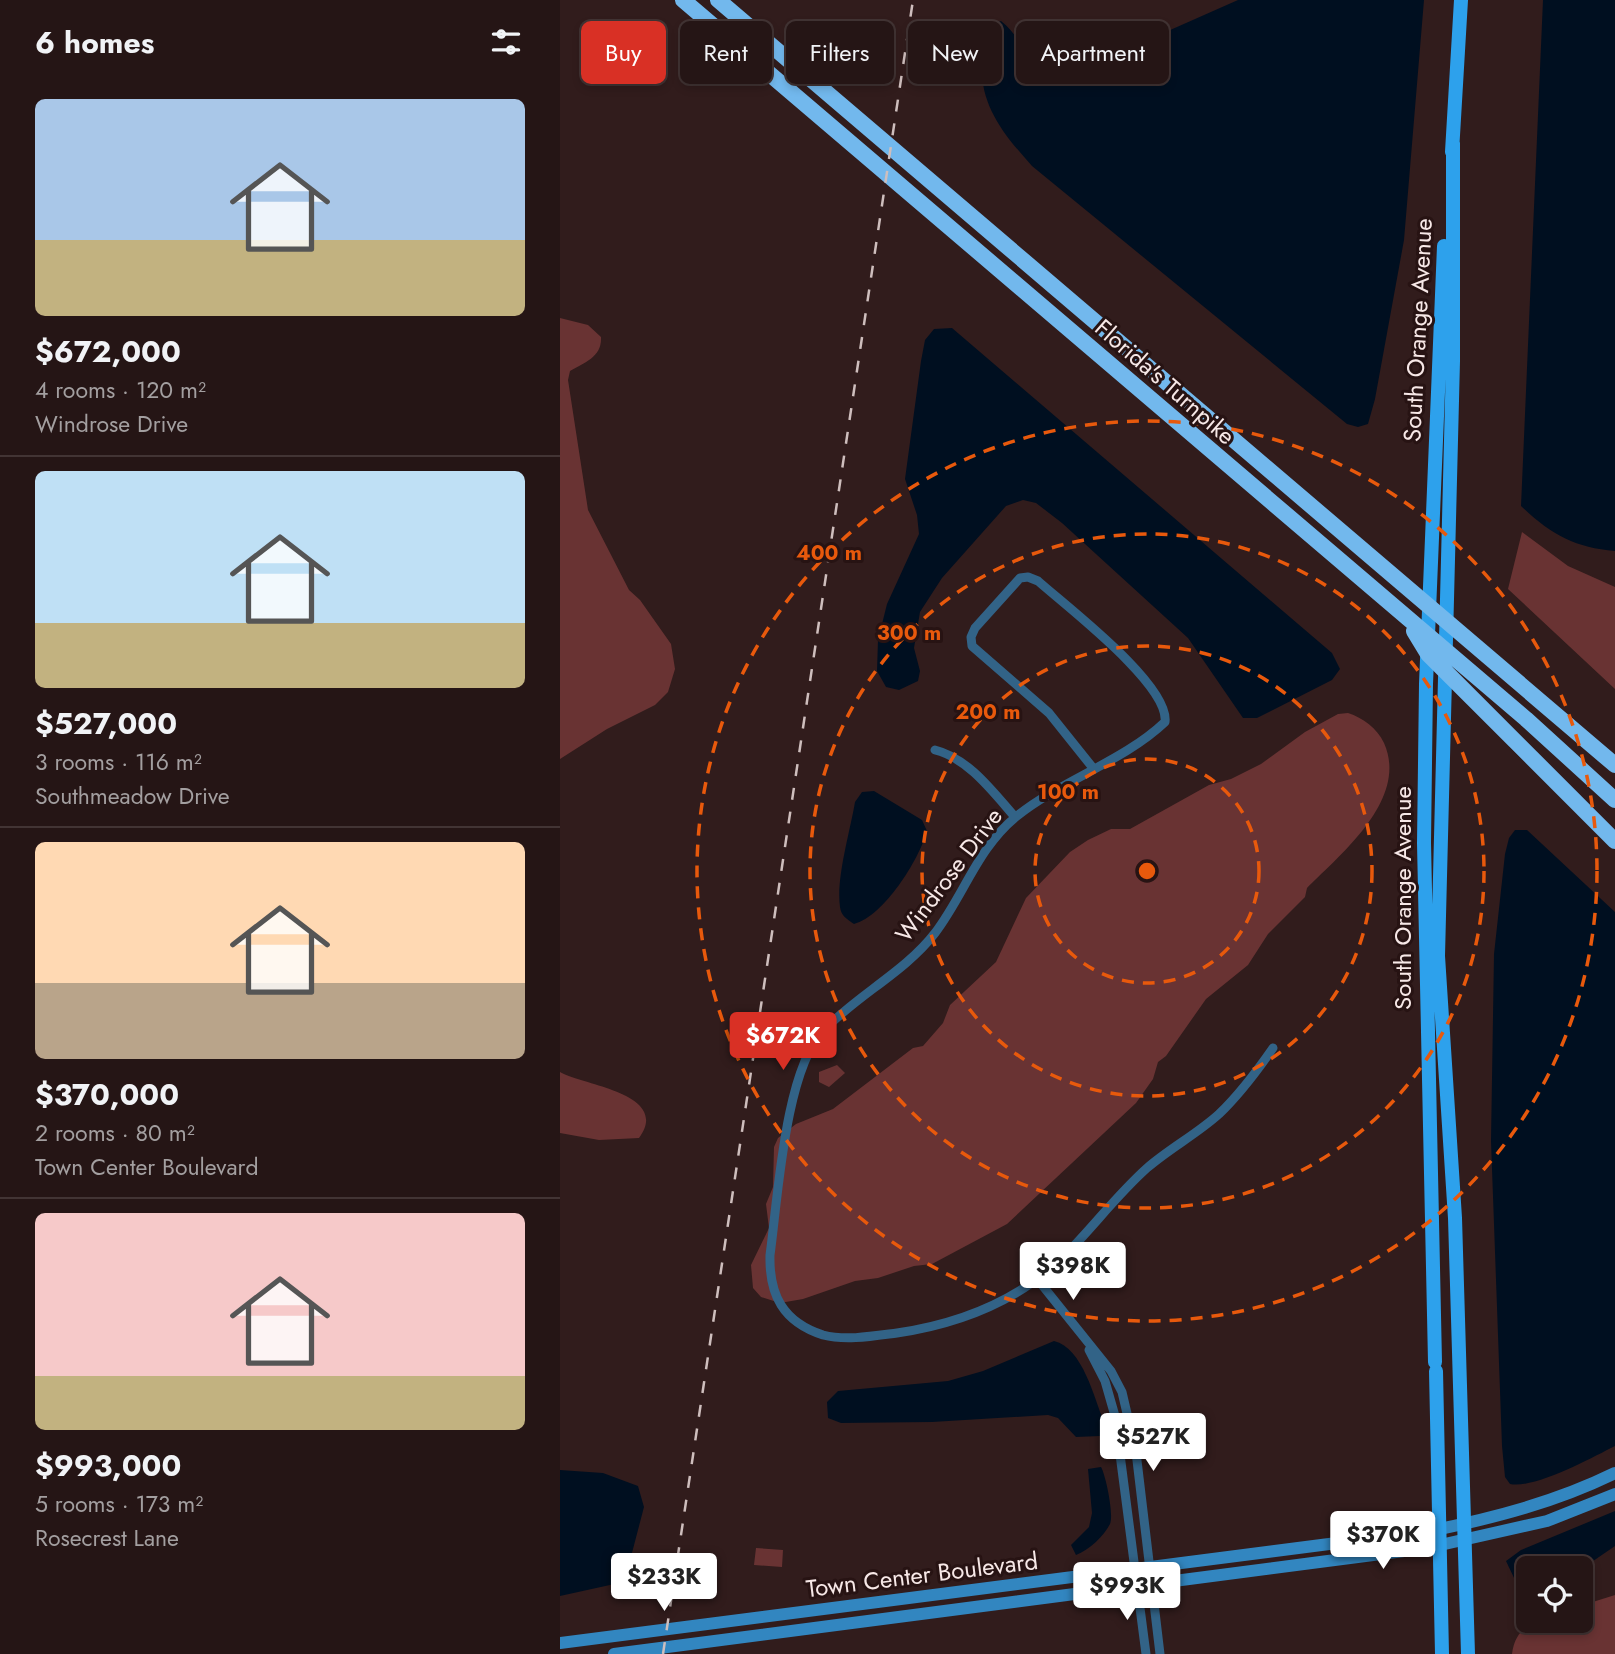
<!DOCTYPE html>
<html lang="en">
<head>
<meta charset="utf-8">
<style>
  :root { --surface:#251515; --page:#312222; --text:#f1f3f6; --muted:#a39fa0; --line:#423434; --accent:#d93025 }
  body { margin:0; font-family:Jost,sans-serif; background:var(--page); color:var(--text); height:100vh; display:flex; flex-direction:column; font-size:26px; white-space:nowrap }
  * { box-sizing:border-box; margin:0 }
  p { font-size:23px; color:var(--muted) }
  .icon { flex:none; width:38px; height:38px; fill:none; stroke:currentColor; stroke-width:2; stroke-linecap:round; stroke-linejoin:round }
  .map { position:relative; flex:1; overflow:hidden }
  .side { display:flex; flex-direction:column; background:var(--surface); width:560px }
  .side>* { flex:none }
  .banner { position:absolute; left:21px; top:21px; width:665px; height:63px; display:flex; gap:14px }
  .buttons { position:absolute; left:956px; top:1556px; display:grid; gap:14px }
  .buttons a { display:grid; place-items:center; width:77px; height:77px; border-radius:10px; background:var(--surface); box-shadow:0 4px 10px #0003,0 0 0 2px var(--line); font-size:35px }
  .price { position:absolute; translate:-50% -60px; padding:0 16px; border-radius:7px; background:#fff; color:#222; font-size:23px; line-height:46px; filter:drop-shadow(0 2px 4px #0008) }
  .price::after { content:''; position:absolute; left:50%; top:42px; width:21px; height:16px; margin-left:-10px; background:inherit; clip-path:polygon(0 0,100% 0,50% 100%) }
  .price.selected { background:var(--accent); color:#fff }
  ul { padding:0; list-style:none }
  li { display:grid; align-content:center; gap:14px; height:371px; padding:0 35px }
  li+li { border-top:2px solid var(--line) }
  li span { display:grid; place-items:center; height:217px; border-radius:10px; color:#555 }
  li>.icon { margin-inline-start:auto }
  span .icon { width:126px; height:126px; fill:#fffc; stroke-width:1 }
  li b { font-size:30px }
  h2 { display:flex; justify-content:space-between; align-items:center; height:84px; padding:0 35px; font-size:30px }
  .pill { padding:0 24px; border-radius:10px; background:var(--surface); box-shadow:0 4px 10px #0003,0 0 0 2px var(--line); font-size:24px; line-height:63px }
  .pill.selected { background:var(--accent); color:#fff }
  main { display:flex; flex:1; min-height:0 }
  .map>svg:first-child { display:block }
  .green { fill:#693333 }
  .water { fill:#000f20 }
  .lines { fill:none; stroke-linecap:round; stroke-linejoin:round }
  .street { stroke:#326387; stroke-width:9 }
  .secondary { stroke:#3286c0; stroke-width:12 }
  .primary { stroke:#2da1ec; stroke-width:14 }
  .highway { stroke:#72b8ed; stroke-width:16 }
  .rail { stroke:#cebebd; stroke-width:2.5; stroke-dasharray:12 12; stroke-linecap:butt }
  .ring { fill:none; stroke:#e8590c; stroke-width:3.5; stroke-dasharray:12 9 }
  .labels { text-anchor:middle; stroke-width:6; stroke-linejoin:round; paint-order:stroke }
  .street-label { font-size:24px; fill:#f7e8e7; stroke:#271313 }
  .centre { fill:#e8590c; stroke:#271313; stroke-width:3.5 }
  .ring-label { font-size:21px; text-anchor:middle; font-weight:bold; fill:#e8590c; stroke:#271313; stroke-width:6; stroke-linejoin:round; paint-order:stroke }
</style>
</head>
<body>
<main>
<section class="side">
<h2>6 homes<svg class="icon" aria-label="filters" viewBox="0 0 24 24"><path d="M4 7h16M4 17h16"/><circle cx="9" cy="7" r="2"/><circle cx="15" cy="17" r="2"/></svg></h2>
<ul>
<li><span style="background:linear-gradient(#a9c7e8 65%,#c2b280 0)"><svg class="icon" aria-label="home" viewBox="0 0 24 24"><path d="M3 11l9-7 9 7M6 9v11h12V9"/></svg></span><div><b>$672,000</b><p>4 rooms · 120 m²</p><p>Windrose Drive</p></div></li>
<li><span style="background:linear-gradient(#bfe0f5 70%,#c2b280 0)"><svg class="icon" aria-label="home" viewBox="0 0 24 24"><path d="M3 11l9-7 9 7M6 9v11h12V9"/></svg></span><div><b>$527,000</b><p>3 rooms · 116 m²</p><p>Southmeadow Drive</p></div></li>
<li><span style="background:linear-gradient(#ffd9b3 65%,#b9a48a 0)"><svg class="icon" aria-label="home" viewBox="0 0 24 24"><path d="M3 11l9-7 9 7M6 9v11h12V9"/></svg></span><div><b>$370,000</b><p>2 rooms · 80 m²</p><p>Town Center Boulevard</p></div></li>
<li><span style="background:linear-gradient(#f6c9c9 75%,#c2b280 0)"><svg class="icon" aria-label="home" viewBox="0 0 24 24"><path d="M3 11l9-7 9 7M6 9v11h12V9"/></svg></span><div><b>$993,000</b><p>5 rooms · 173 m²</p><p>Rosecrest Lane</p></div></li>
</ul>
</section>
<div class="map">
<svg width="1055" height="1654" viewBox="0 0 1055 1654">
  <rect width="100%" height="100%" fill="#311c1c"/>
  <path class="green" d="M 0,318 L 28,325 L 41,337 C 42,357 25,362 10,371 L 8,380 L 28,510 L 69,590 L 80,600 L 111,644 L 115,669 L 108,692 L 95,705 L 47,729 L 0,759 Z
    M 962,532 L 1008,566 L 1055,587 L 1055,689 L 948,589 Z
    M 788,713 C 803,718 817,728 824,743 C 849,799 781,854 747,888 L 745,897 L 708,934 L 688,965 L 646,999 L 606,1056 L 598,1062 L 593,1079 L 576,1103 L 447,1224 L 372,1264 L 354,1266 L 318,1278 L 295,1281 L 243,1299 L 220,1303 L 201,1297 L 193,1288 L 191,1265 L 209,1228 L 206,1204 L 213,1187 L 214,1147 L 218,1138 L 236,1124 L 273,1109 L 353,1048 L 363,1046 L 383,1023 L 390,1005 L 436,962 L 466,898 L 510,852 L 528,840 L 551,829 L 570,829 L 649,785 L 671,779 L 701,764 L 745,732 L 778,714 Z
    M 277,1065 L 285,1073 L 269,1087 L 259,1082 L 259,1072 Z
    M 0,1072 C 21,1085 112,1093 79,1138 L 39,1140 L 0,1133 Z
    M 196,1548 L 223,1550 L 222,1567 L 194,1565 Z
    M 1055,1595 L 1055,1654 L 952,1654 C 957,1615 991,1620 1020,1620 L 1020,1606 Z"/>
  <path class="water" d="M 678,0 L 864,0 L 844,240 L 815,399 L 808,424 L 798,427 L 787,424 L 472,166 C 433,123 408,87 430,26 L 441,21 C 468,42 465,73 504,77 Z
    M 983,0 L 1055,0 L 1055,551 C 1015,548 990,534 961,506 Z
    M 392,328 L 772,653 L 780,669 L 772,680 L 697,718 L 683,718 L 628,638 L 502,523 L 476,503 L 463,500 L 446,506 L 382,578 L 360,612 L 354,648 L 360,671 L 358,681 L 339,690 L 326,687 L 317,671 L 318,640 L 327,604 L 359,534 L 357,515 L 345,479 L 361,361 L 365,340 L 374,329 Z
    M 314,791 L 362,820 L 367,831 C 359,860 324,916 294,924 C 287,919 281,916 280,907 C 276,878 290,832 295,802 L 302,792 Z
    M 955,830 L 967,830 L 1055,912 L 1055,1446 C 1031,1458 975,1489 950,1484 L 945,1477 L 942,1446 L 931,1141 L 934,954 L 945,854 L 949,838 Z
    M 494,1341 C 523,1348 534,1398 544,1422 L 540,1436 L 516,1437 L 498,1418 L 488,1415 L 372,1422 L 281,1423 L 268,1418 L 267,1402 L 278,1391 L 388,1381 L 423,1371 Z
    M 541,1467 C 546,1476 554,1515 550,1524 C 544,1536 529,1550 516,1555 L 511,1545 L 529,1527 L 532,1513 L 528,1469 Z
    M 0,1470 L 43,1473 L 78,1486 L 84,1507 L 67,1572 L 59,1583 L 0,1596 Z
    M 1055,1511 L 1055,1546 L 1020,1570 L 968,1568 L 968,1589 L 955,1580 L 946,1561 L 961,1550 Z"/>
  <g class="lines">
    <path class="street" d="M 375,750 C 408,758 433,792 455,817
      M 533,768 L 489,713 L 412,646 L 411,637 L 415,628 L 460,578 L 468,577 L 478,581 C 506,606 610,685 605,722 C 564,761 502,780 457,816 C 418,847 404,895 375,933 C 345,972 297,995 263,1031 C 225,1071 218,1197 210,1255 C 209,1295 223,1322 263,1335 C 286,1341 314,1336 337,1333 C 404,1323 464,1299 511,1249 C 537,1222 559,1193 587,1168 C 610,1148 637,1134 659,1114 C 680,1094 697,1071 713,1048
      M 478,1280 L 551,1371 L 562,1392 L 576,1452 L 600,1654
      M 529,1350 L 545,1381 L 555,1416 L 586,1654"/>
    <path class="secondary" d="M 0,1643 L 870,1531 C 934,1518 996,1502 1055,1473
      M 54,1654 L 867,1548 L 987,1521 L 1055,1494"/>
    <path class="primary" d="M 893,143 L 893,361 L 878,956 L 895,1218 L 908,1654
      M 892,152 L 901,0
      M 875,1362 L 864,843 L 866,684 L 884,246
      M 876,1371 L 882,1654"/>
    <path class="highway" d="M 123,0 L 966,719 L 1055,800
      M 158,0 L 1055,765
      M 854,631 L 868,654 L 1055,841"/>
    <path class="rail" d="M 103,1654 L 353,0"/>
  </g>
  <g class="ring">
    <circle cx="587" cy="871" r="112"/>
    <circle cx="587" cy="871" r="225"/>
    <circle cx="587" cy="871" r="337"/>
    <circle cx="587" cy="871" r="450"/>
  </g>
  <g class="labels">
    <g class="street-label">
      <text transform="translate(858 330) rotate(-87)" y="8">South Orange Avenue</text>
      <text transform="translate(605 382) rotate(41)" y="8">Florida's Turnpike</text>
      <text transform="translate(389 875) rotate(-53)" y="8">Windrose Drive</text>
      <text transform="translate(843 898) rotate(-90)" y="8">South Orange Avenue</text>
      <text transform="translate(362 1575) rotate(-7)" y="8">Town Center Boulevard</text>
    </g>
  </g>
  <circle cx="587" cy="871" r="10" class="centre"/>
  <g class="ring-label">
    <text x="269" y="560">400 m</text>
    <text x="349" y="640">300 m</text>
    <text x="428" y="719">200 m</text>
    <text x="508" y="799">100 m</text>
  </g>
</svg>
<div class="buttons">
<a><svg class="icon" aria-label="locate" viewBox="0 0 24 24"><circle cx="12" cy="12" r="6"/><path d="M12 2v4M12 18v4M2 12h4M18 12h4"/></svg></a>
</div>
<b class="price selected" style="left:223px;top:1072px">$672K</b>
<b class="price" style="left:513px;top:1302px">$398K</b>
<b class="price" style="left:593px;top:1473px">$527K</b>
<b class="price" style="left:823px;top:1571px">$370K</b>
<b class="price" style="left:104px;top:1613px">$233K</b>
<b class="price" style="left:567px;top:1622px">$993K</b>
<div class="banner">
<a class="pill selected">Buy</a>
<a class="pill">Rent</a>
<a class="pill">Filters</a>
<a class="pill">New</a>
<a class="pill">Apartment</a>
</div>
</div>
</main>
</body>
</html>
